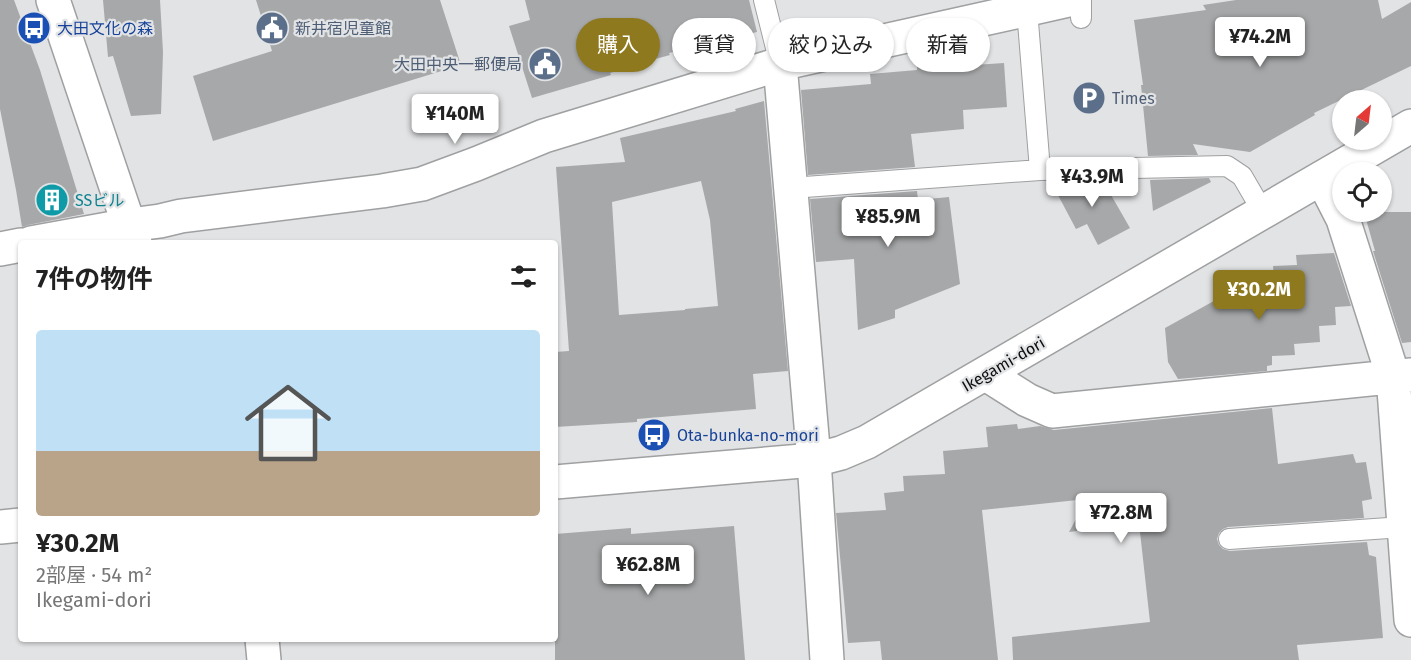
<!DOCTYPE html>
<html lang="ja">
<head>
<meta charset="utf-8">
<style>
  :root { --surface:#fff; --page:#f6f6f6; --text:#222; --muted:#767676; --accent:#8f791e }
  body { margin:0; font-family:"Fira Sans","Noto Sans JP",sans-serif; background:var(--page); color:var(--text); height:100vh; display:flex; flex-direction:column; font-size:22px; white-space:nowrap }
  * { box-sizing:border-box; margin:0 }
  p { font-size:20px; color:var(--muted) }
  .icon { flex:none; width:33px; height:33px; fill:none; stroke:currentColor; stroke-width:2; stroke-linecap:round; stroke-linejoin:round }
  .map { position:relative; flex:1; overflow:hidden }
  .details { position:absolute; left:18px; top:240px; width:540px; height:402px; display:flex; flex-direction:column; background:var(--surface); border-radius:6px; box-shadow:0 2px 4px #0004 }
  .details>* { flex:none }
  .hud { position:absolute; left:576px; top:18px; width:570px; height:54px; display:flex; gap:12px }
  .needle { width:39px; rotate:28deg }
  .controls { position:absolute; left:1332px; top:90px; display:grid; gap:12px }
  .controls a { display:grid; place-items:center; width:60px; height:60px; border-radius:50%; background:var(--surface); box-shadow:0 2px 4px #0004; font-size:30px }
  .price { position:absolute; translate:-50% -51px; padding:0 14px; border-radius:6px; background:#fff; color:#222; font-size:20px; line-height:39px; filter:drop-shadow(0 2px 3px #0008) }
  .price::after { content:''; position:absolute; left:50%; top:36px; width:18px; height:14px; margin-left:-9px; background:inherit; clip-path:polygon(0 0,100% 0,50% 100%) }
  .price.on { background:var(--accent); color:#fff }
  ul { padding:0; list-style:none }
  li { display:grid; align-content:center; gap:12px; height:318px; padding:0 18px }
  li span { display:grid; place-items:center; height:186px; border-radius:6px; color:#555 }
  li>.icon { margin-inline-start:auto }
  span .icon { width:108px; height:108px; fill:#fffc; stroke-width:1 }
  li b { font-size:26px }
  h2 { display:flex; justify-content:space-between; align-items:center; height:72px; padding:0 18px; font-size:26px }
  .chip { padding:0 21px; border-radius:27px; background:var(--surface); box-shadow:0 2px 4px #0004; font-size:21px; line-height:54px }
  .chip.on { background:var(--accent); color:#fff }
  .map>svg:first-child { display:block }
  .building { fill:#a7a8a9; fill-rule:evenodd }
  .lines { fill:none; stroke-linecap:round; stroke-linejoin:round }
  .lane-casing { stroke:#9fa0a1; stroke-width:22 }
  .street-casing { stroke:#9fa0a1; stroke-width:36 }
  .secondary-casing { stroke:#9fa0a1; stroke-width:36 }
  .lane { stroke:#fff; stroke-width:20 }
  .street { stroke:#fff; stroke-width:33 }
  .secondary { stroke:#fff; stroke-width:33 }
  .labels { text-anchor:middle; stroke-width:4.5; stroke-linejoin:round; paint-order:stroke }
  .transit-label { font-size:16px; fill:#164399; stroke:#e2e3e5; text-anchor:start }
  .service-label { font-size:16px; fill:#4e5e75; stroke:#e2e3e5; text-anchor:start }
  .culture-label { font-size:16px; fill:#0d838f; stroke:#e2e3e5; text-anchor:start }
  .street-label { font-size:16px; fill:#0e0e0f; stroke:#e2e3e5 }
</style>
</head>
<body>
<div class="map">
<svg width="1411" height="660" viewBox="0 0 1411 660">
  <rect width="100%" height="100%" fill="#e2e3e5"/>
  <path class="building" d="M 0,0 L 14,0 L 40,70 L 84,214 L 28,225 L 22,227 L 16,190 L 0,109 Z
    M 103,0 L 160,0 L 163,52 L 161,114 L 131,116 L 113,56 L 108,57 Z
    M 256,0 L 440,0 L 461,65 L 213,141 L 193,76 L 272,51 Z
    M 525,0 L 749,0 L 757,32 L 669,53 L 670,55 L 648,61 L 610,73 L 611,75 L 532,98 L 509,26 L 530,20 Z
    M 1236,0 L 1378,0 L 1382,19 L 1411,2 L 1411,66 L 1314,113 L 1315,115 L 1250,152 L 1193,144 L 1198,155 L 1148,156 L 1141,85 L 1143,85 L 1134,20 L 1206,10 L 1203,5 Z
    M 958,63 L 959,66 L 1004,63 L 1007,107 L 963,110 L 964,129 L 911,134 L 915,167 L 808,175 L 801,90 L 871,84 L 870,74 L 917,70 L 917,67 Z
    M 764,101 L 788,371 L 753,374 L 756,409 L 637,419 L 637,422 L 555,427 L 555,352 L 569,351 L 556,167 L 625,162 L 620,138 L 736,111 L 735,109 ZM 701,181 L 710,220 L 718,306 L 685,309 L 685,310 L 619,315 L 612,202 Z
    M 1209,178 L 1211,182 L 1153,211 L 1150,180 Z
    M 1103,181 L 1130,228 L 1098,245 L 1087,224 L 1076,229 L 1051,182 Z
    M 917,191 L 918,200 L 949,197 L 960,284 L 895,310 L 895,318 L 858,330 L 854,259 L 816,262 L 810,199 Z
    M 1364,212 L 1411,212 L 1411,342 L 1402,343 L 1373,251 L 1375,251 Z
    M 1334,253 L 1351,306 L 1335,307 L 1336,325 L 1319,326 L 1320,342 L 1294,344 L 1295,355 L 1272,356 L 1272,365 L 1267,366 L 1267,371 L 1178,379 L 1168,362 L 1165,328 L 1232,291 L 1250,290 L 1250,278 L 1274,276 L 1273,266 L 1297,265 L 1296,255 Z
    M 1272,408 L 1278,464 L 1353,454 L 1356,463 L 1366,462 L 1372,499 L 1362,501 L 1364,518 L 1228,527 L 1223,529 L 1219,533 L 1217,539 L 1219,545 L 1223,549 L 1230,551 L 1367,542 L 1369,555 L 1376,557 L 1383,638 L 1297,645 L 1299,660 L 1013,660 L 1012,637 L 1150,622 L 1139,523 L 1069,532 L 1087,499 L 982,510 L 998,660 L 882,660 L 880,641 L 848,643 L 836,513 L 886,510 L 884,493 L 904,491 L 903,476 L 945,474 L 943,451 L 988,447 L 986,427 L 1017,424 L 1018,429 L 1040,426 L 1054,430 Z
    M 734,526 L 745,660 L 555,660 L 555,534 L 631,528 L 631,534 Z"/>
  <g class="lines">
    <g class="lane-casing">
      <path id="lane" d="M 764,0 L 780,64
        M 1023,0 L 1027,10 L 1040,170
        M 1081,0 L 1081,18
        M 791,188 L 1040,170 L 1227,166 L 1242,176 L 1263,212
        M 1229,539 L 1403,527"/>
    </g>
    <g class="street-casing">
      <path id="street" d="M 780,64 L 814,460 L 827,660
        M 1322,178 L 1343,219 L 1393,376 L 1411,620
        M 31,243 L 130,225 L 160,221 L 181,216 L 382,191 L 422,184 L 476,164 L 544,136 L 780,64 L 1069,0
        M 0,249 L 21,245
        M 986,374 L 1027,400 L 1052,411 L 1411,375
        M 262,639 L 264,660"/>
    </g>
    <g class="secondary-casing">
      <path id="secondary" d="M 53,0 L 135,243
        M 555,482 L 814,460 L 841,453 L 867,442 L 1411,126
        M 0,527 L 21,525"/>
    </g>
    <use href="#lane" class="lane"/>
    <use href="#street" class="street"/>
    <use href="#secondary" class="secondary"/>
  </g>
  <defs>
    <g id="bus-disc" transform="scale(1.725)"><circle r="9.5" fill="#1a4fb4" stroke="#e2e3e5"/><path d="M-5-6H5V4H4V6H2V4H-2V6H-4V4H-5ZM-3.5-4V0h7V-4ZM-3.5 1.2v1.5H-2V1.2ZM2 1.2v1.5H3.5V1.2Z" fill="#fff"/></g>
    <g id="civic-disc" transform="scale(1.725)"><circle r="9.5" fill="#5c6f8a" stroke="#e2e3e5"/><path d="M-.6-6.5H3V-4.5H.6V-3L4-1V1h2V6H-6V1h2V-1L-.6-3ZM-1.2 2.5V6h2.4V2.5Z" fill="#fff"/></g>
    <g id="parking-disc" transform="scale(1.725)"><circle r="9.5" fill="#5c6f8a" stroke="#e2e3e5"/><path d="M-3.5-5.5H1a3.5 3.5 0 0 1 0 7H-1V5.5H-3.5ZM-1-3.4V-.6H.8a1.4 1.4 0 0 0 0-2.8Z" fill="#fff"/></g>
    <g id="building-disc" transform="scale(1.725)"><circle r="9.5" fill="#0f9aa8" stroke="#e2e3e5"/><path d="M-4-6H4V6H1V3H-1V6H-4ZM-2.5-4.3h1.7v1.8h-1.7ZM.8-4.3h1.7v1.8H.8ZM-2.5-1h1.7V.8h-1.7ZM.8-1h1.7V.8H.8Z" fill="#fff"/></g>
  </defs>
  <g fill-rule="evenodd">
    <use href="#bus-disc" x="34" y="28"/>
    <use href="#civic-disc" x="272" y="28"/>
    <use href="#civic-disc" x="545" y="64"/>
    <use href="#parking-disc" x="1089" y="98"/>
    <use href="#building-disc" x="52" y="200"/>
    <use href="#bus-disc" x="654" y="435"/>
  </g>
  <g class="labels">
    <g class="transit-label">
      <text x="57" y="34">大田文化の森</text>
      <text x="677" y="441">Ota-bunka-no-mori</text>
    </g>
    <g class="service-label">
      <text x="295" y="34">新井宿児童館</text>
      <text x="522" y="70" text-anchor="end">大田中央一郵便局</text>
      <text x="1112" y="104">Times</text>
    </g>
    <g class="culture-label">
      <text x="75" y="206">SSビル</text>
    </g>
    <g class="street-label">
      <text transform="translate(1003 364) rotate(-30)" y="6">Ikegami-dori</text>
    </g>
  </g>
</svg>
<div class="controls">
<a><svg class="needle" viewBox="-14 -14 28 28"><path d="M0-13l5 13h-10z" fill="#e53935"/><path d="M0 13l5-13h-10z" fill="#767676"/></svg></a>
<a><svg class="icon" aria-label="locate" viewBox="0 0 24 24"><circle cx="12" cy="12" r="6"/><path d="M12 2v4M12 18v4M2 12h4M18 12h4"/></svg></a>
</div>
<b class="price" style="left:1260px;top:68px">¥74.2M</b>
<b class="price" style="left:455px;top:145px">¥140M</b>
<b class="price" style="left:1092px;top:208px">¥43.9M</b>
<b class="price" style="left:888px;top:248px">¥85.9M</b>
<b class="price on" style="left:1259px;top:321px">¥30.2M</b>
<b class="price" style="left:1121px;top:544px">¥72.8M</b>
<b class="price" style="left:648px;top:596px">¥62.8M</b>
<div class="hud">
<a class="chip on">購入</a>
<a class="chip">賃貸</a>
<a class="chip">絞り込み</a>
<a class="chip">新着</a>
</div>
<section class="details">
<h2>7件の物件<svg class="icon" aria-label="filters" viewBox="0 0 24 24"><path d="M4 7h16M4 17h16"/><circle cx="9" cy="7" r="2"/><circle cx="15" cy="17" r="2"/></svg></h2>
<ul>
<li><span style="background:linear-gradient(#bfe0f5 65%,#b9a48a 0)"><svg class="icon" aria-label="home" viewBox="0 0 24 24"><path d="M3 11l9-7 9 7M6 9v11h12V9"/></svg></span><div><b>¥30.2M</b><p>2部屋 · 54 m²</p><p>Ikegami-dori</p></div></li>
</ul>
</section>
</div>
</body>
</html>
